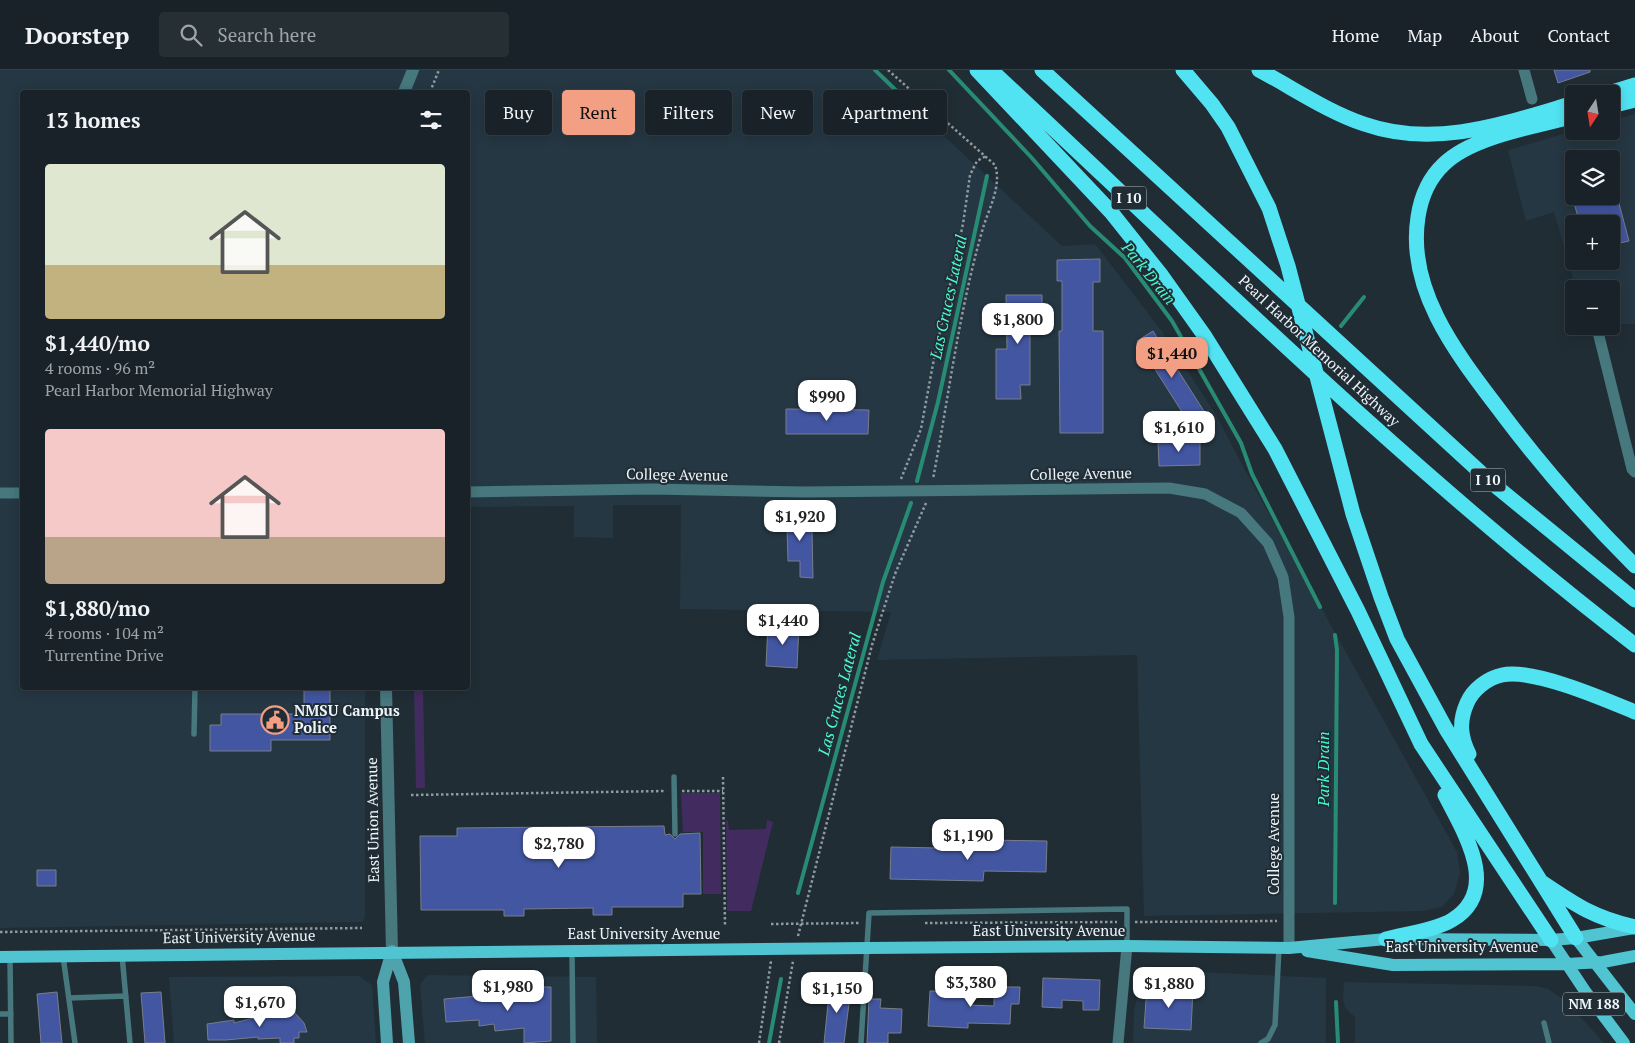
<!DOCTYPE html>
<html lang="en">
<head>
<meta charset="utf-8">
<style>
  :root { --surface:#192228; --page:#262f34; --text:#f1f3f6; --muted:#9fa4a8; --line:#373f45; --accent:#f39f84 }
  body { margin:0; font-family:"PT Serif",serif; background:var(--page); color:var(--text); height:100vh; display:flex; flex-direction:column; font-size:19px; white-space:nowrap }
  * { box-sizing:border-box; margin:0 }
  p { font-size:16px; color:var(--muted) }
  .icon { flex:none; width:28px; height:28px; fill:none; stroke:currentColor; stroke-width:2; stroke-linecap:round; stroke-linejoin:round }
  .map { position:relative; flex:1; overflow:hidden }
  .side { position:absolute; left:20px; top:20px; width:450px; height:600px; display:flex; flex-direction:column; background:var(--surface); border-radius:5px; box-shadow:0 2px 12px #0003,0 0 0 1px var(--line) }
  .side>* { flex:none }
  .hud { position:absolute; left:485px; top:20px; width:475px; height:45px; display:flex; gap:10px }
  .needle { width:32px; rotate:192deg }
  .tools { position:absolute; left:1565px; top:15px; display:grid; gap:10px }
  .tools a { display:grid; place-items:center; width:55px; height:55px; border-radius:5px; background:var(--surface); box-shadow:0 2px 12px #0003,0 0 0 1px var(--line); font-size:25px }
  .price { position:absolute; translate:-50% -42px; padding:0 11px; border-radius:10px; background:#fff; color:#222; font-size:16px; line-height:32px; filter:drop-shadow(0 1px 2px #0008) }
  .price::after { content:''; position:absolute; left:50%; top:30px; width:15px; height:11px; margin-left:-8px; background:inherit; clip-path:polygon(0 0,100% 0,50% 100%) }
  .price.on { background:var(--accent); color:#111 }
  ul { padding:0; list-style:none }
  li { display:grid; align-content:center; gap:10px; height:265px; padding:0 25px }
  li span { display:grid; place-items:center; height:155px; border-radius:5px; color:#555 }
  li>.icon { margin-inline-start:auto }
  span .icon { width:90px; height:90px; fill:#fffc; stroke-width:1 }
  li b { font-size:21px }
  h2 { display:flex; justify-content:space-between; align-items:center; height:60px; padding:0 25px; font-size:21px }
  .chip { padding:0 18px; border-radius:5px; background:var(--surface); box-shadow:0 2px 12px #0003,0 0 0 1px var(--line); font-size:18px; line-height:45px }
  .chip.on { background:var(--accent); color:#111 }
  header { display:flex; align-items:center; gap:30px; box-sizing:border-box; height:70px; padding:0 25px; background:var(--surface); border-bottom:1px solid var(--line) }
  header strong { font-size:24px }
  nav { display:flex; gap:28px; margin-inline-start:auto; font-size:18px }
  .search { width:350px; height:45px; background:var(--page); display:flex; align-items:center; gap:12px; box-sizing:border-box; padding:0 18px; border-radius:5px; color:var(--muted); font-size:19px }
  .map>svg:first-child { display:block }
  .built { fill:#253743; fill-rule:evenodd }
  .green { fill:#422c5f }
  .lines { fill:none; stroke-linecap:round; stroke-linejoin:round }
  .stream { stroke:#288c75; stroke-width:4 }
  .building { fill:#4256a1; stroke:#787d8b }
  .path { stroke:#909aa0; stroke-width:2.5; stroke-dasharray:2.5 2.5; stroke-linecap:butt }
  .service { stroke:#46787e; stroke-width:5.5 }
  .minor { stroke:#46787e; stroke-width:11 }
  .tertiary { stroke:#46787e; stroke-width:12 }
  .secondary { stroke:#4ea3ad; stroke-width:12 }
  .primary { stroke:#51c4d1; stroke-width:12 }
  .motorway { stroke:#52e3f3; stroke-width:15 }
  .labels { text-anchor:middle; stroke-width:4; stroke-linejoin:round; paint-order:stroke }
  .shield { fill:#212d35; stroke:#b0b9bf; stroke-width:1 }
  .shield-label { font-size:14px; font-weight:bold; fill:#eef5fa }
  .street-label { font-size:15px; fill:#eef5fa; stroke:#212d35 }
  .poi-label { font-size:15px; font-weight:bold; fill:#eef5fa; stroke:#212d35; text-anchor:start }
  .water-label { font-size:16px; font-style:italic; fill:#4afbd2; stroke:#212d35 }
</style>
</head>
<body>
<header>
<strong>Doorstep</strong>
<div class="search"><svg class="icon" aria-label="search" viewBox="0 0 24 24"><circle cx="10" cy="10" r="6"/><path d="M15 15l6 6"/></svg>Search here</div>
<nav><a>Home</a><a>Map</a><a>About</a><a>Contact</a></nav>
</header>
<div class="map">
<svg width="1635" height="973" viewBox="0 0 1635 973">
  <rect width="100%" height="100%" fill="#212d35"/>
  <path class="built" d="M 0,0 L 873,0 L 1062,176 L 1095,174 L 1161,260 L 1216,345 L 1247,404 L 1457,782 L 1460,803 L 1454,824 L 1442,837 L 1423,841 L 1144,846 L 1137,585 L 877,590 L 891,542 L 680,539 L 681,435 L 613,435 L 613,468 L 574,467 L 574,436 L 468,437 L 468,22 L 22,22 L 22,618 L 365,618 L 365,845 L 363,852 L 0,858 Z
    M 1635,44 L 1635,254 L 1611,254 L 1611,219 L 1576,219 L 1554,142 L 1526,151 L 1508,80 L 1574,61 L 1611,61 L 1611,51 ZM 1574,89 L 1611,89 L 1611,126 L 1574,126 ZM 1574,154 L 1611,154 L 1611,191 L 1574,191 Z
    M 1154,900 L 1326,908 L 1326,973 L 1133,973 L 1134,940 L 1142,908 L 1147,902 Z
    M 427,905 L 596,907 L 597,973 L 425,973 L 420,915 Z
    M 359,906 L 372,915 L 376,973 L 174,973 L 169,907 Z
    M 1344,912 L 1536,916 L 1548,919 L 1567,932 L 1604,973 L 1355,973 L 1355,947 L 1345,937 L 1343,930 Z"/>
  <path class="green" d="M 414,618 L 423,618 L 425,718 L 416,718 Z
    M 681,723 L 720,723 L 721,824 L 703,824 L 703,762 L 683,762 Z
    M 726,750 L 728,751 L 729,760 L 766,759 L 767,750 L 773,752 L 751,841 L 727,841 Z"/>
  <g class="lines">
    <path class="stream" d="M 875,0 L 907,31
      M 949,0 L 1031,87 L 1090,156 L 1125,188 L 1172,251 L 1241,373 L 1252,404 L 1320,537
      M 1341,256 L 1364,227
      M 917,411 L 938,332 L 987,106
      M 1335,565 L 1337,580 L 1335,833
      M 798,823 L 883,512 L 911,433
      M 1336,932 L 1338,973
      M 769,973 L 781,909"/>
  </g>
  <path class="building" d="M 1554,0 L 1590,0 L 1590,2 L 1558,13 Z
    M 1572,126 L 1617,126 L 1629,171 L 1611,175 L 1611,154 L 1580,154 Z
    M 1100,189 L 1100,212 L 1093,212 L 1093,261 L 1103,261 L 1103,363 L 1060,363 L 1059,261 L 1062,261 L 1062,211 L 1057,211 L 1057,190 Z
    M 1006,225 L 1042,225 L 1042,261 L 1030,261 L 1030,315 L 1020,315 L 1021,329 L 996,329 L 996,279 L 1007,279 Z
    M 1153,261 L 1207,346 L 1191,356 L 1137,271 Z
    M 786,339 L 869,340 L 868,364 L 786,364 Z
    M 1200,370 L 1200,395 L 1159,396 L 1158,371 Z
    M 781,443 L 815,448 L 812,459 L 813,508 L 800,507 L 800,491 L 788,491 L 787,457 L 779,455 Z
    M 768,554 L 799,555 L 797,598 L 766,596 Z
    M 304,618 L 330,618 L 330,670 L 271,670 L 271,681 L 210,681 L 210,655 L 221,655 L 221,644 L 304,644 Z
    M 664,756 L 665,765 L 670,764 L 675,769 L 680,764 L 700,763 L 701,824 L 683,824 L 683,837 L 612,837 L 612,845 L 593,845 L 593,838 L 524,839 L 524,846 L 504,846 L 504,840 L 421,840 L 420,766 L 457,766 L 457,758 Z
    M 985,770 L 1047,771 L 1046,802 L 984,801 L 983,811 L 890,809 L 891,777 L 985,779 Z
    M 37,800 L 56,800 L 56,816 L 37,816 Z
    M 1043,908 L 1100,910 L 1099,940 L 1083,940 L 1083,931 L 1062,930 L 1062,938 L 1042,937 Z
    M 830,915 L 851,918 L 844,973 L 824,973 Z
    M 524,917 L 551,917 L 551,971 L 524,973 L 524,958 L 495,961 L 494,954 L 479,956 L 479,950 L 446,952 L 444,929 L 524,922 Z
    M 994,917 L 1020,917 L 1019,934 L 1011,934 L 1010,954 L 968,953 L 968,958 L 928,956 L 930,921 L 970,921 L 969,935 L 994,936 Z
    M 1147,917 L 1193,919 L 1191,960 L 1144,958 Z
    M 57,922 L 62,973 L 41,973 L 37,924 Z
    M 161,922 L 165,973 L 145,973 L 141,923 Z
    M 869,929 L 881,929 L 880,938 L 902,939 L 901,963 L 888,963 L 888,973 L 867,973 Z
    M 279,938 L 294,942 L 304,953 L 307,962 L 299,962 L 299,968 L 294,968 L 294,973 L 280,973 L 280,968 L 258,969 L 258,967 L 226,970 L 208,970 L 207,954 L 234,950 L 234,953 L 257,947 L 257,944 L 261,943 L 279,941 Z"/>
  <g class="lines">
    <path class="path" d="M 888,0 L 995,95 C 1002,116 989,138 983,158 C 959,240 949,325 933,409
      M 430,22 L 439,0
      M 901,409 L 921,359 L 933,294 L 963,154 L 970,105 L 977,91 L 986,86
      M 723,707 L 725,856
      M 682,721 L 723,721
      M 411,725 L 666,721
      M 1135,852 L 1277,851
      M 925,853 L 1117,852
      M 771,854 L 860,853
      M 0,862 L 362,858
      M 798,866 L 872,575 L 895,504 L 926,433
      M 759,973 L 771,891
      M 779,973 L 793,891"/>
    <path class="service" d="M 194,664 L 195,618
      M 674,707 L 675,764
      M 572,881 L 573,973
      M 122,885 L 130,973
      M 63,886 L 75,973
      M 10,888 L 11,973
      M 69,928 L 126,926
      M 0,944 L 11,944
      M 1544,953 L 1549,973
      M 861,973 L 869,843 L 1127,839 L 1127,876
      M 1261,973 L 1268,969 L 1275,955 L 1279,878"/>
    <path class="minor" d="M 1524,0 L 1532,29
      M 1598,262 L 1632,399 L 1635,402
      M 468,422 L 652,419 L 804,422 L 1169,418 L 1205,424 L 1241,443 L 1268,473 L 1283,507 L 1289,547 L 1289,878
      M 0,423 L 22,423
      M 1118,973 L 1127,876"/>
    <path class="tertiary" d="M 404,22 L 413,0
      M 386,618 L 392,881"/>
    <path class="secondary" d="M 392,881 L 404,912 L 409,973
      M 387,973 L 383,912 L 392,881"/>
    <path class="primary" d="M 1576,868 L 1635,944
      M 1551,870 L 1585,921 L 1624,973
      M 1307,881 L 1393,895 L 1566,894 L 1603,892 L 1635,886
      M 0,887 L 868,878 L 1127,876 L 1289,878 L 1386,869 L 1551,870 L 1576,868 L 1635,858"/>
    <path class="motorway" d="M 977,0 L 1111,142 L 1162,206 L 1204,265 L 1275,379 L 1358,541 L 1421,674 L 1551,870
      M 991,0 C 1201,196 1407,400 1635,575
      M 1042,0 L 1492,413 L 1635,530
      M 1183,0 L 1212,34 L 1228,57 L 1269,138 L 1288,196 L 1353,444 L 1381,527 L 1397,569 L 1446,659 L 1576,868
      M 1259,0 C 1293,18 1328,42 1364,54 C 1435,79 1506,53 1574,33
      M 1606,24 L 1635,15
      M 1611,36 L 1635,30
      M 1574,46 C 1535,57 1473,66 1444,94 C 1429,108 1421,127 1418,147 C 1406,223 1461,289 1504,346 C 1544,399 1588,449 1635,496
      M 1469,684 C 1460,666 1459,651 1467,633 C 1473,619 1488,608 1502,605 C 1533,598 1606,630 1635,642
      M 1543,813 C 1577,836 1595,848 1635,857
      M 1386,869 C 1405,864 1436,860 1452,850 C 1502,820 1463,761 1445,725"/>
  </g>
  <defs>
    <g id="civic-ring" transform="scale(1.4375)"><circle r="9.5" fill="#212d35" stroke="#f39f84" stroke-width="1.5"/><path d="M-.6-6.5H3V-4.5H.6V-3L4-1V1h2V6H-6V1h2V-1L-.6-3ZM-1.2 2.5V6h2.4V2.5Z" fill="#f39f84"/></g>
  </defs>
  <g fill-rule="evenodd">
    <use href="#civic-ring" x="275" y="650"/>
  </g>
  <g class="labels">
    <g class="shield">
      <rect x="1111.5" y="116.5" width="35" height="23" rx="4"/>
      <rect x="1470.5" y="398.5" width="35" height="23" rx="4"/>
      <rect x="1563" y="922.5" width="62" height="23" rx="4"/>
    </g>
    <g class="shield-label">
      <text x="1129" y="133">I 10</text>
      <text x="1488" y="415">I 10</text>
      <text x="1594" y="939">NM 188</text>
    </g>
    <g class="street-label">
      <text transform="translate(1319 281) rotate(43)" y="5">Pearl Harbor Memorial Highway</text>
      <text transform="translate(1081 404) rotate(-1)" y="5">College Avenue</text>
      <text transform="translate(677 405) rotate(1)" y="5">College Avenue</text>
      <text transform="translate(373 750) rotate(-91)" y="5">East Union Avenue</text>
      <text transform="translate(1274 774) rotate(-90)" y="5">College Avenue</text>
      <text x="1049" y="866">East University Avenue</text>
      <text x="644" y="869">East University Avenue</text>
      <text transform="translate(239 867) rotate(-1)" y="5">East University Avenue</text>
      <text x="1462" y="882">East University Avenue</text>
    </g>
    <g class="poi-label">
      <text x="294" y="646">NMSU Campus<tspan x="294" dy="17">Police</tspan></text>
    </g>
    <g class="water-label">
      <text transform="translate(1149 203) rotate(51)" y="6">Park Drain</text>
      <text transform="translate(948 227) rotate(-78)" y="6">Las Cruces Lateral</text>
      <text transform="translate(839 624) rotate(-75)" y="6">Las Cruces Lateral</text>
      <text transform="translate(1323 699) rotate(-90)" y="6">Park Drain</text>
    </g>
  </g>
</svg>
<div class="tools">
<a><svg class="needle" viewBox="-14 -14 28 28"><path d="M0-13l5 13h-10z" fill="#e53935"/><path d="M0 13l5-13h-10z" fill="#9fa4a8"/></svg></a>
<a><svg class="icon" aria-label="layers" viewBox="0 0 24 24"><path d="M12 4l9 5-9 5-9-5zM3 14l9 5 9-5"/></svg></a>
<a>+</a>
<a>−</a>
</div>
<b class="price" style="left:1018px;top:275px">$1,800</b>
<b class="price on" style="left:1172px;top:309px">$1,440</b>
<b class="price" style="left:827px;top:352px">$990</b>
<b class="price" style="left:1179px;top:383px">$1,610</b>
<b class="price" style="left:800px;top:472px">$1,920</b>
<b class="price" style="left:783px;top:576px">$1,440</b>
<b class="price" style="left:968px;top:791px">$1,190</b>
<b class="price" style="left:559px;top:799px">$2,780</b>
<b class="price" style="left:971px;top:938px">$3,380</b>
<b class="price" style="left:1169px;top:939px">$1,880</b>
<b class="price" style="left:508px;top:942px">$1,980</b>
<b class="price" style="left:837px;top:944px">$1,150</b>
<b class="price" style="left:260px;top:958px">$1,670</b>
<div class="hud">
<a class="chip">Buy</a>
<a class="chip on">Rent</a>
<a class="chip">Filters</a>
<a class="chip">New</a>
<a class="chip">Apartment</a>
</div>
<section class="side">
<h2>13 homes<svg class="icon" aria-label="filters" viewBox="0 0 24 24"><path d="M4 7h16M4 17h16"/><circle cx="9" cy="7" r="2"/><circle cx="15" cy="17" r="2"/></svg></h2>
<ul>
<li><span style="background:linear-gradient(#dfe7d0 65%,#c2b280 0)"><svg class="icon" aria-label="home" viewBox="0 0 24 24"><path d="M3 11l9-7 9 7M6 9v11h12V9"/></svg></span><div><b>$1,440/mo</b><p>4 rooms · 96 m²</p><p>Pearl Harbor Memorial Highway</p></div></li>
<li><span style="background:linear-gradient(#f6c9c9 70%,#b9a48a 0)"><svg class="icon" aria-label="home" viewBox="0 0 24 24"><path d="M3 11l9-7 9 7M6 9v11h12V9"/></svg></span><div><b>$1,880/mo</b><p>4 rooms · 104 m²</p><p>Turrentine Drive</p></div></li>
</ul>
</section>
</div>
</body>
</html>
